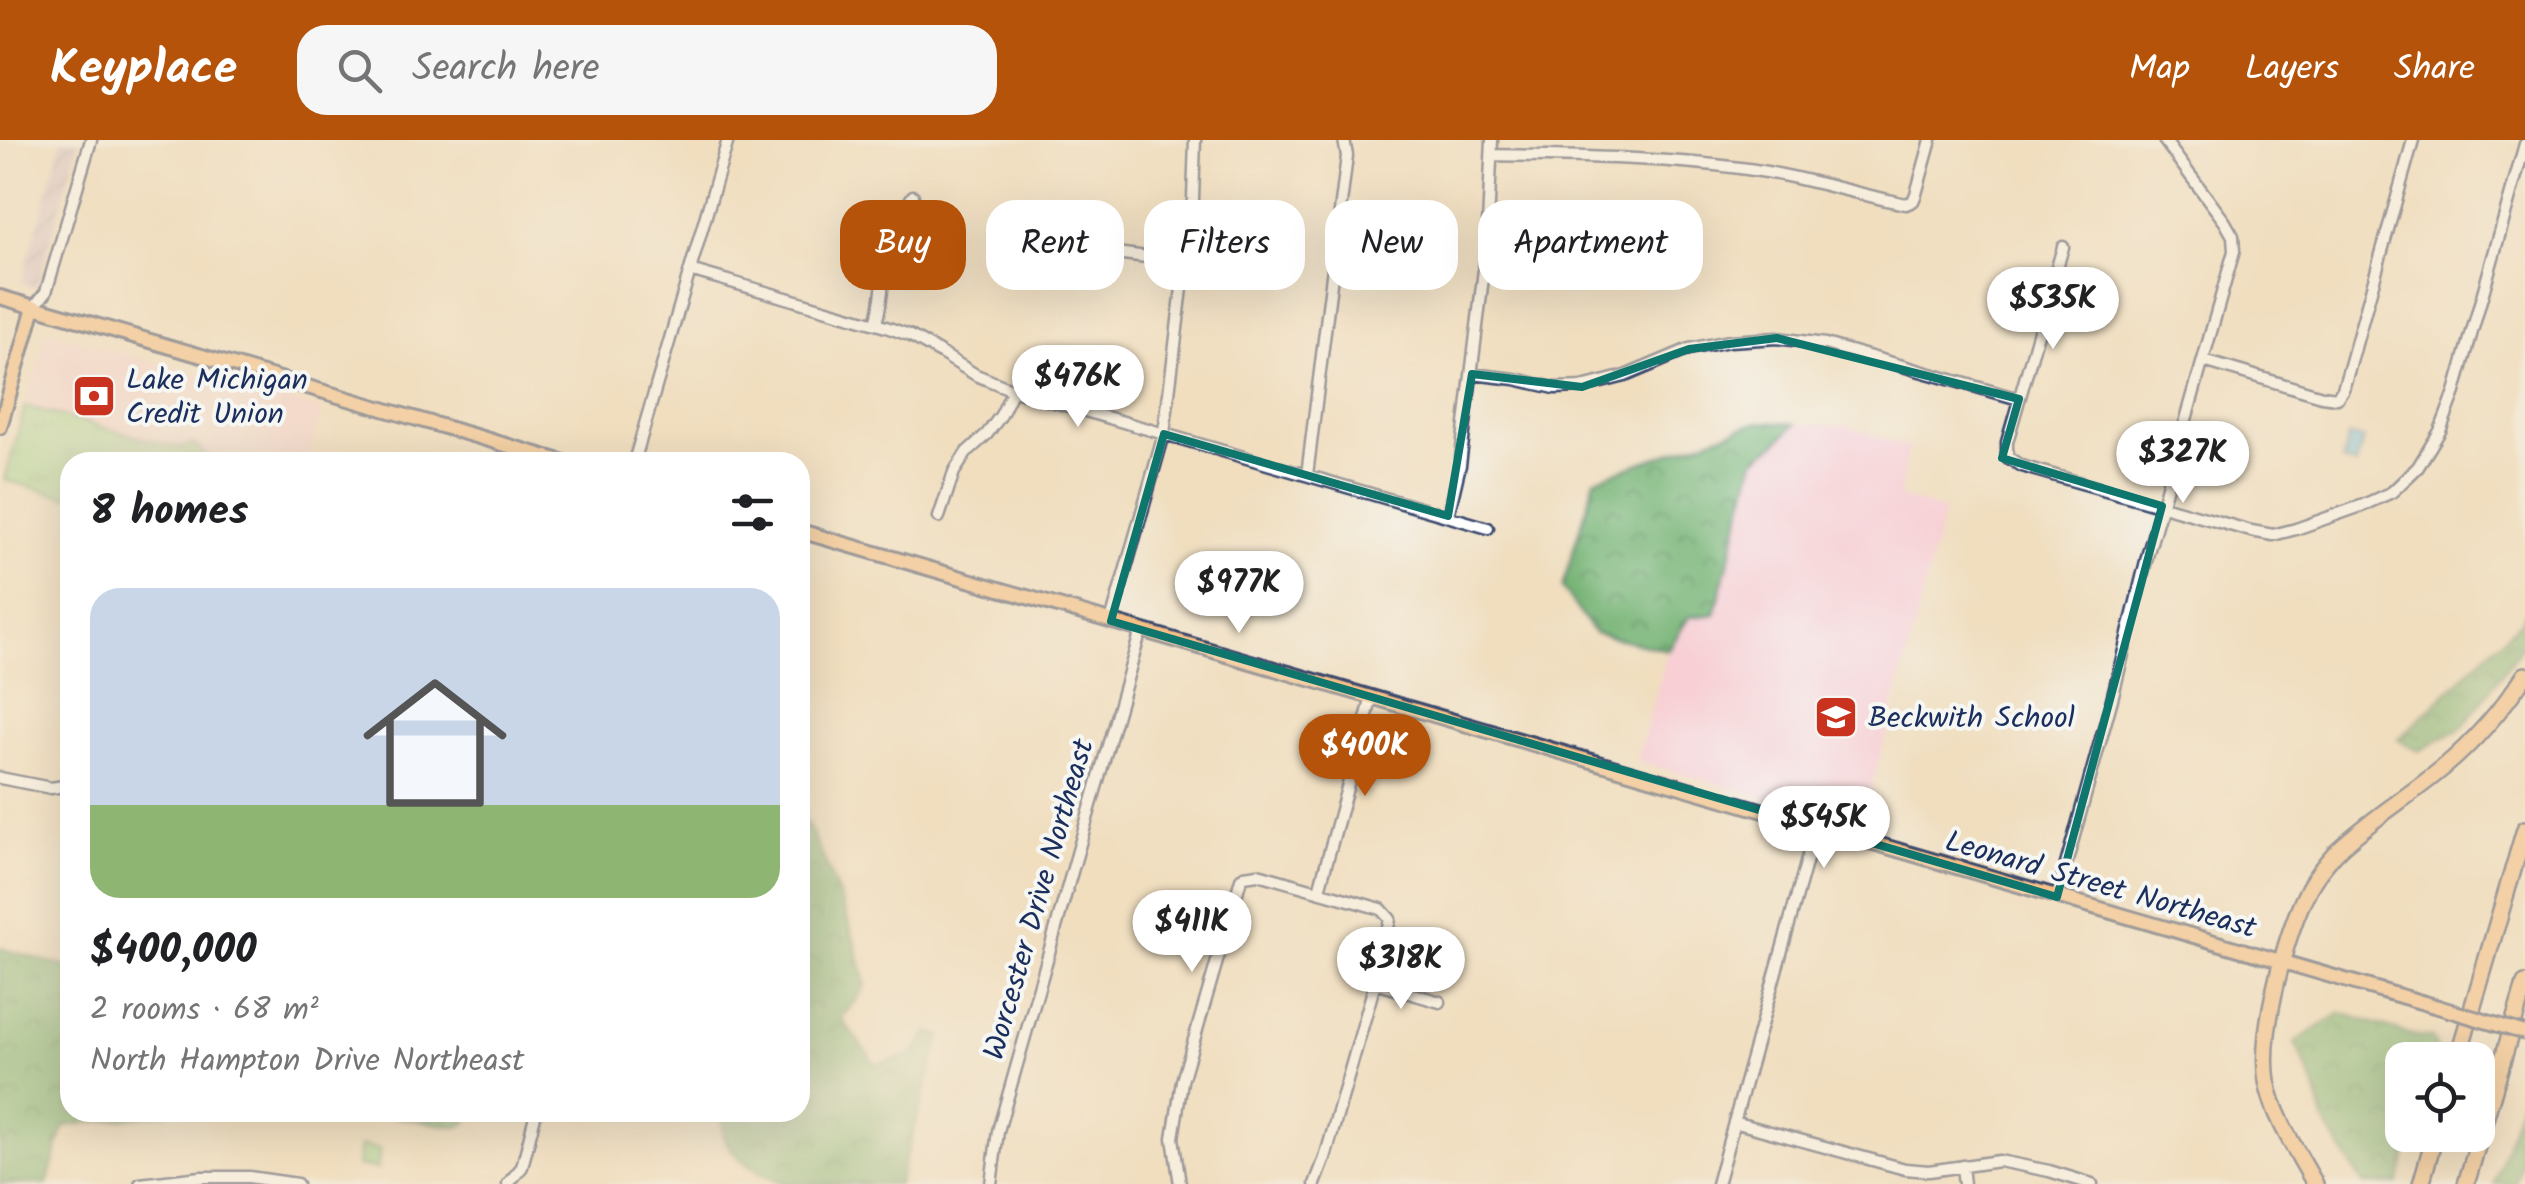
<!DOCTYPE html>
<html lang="en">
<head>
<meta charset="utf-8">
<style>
  :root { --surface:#fff; --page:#f6f6f6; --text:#202124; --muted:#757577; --line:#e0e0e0; --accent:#b45309 }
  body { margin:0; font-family:Kalam,sans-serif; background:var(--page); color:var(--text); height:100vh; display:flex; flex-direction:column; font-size:38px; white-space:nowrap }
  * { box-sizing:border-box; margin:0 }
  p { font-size:32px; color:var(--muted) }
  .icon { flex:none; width:55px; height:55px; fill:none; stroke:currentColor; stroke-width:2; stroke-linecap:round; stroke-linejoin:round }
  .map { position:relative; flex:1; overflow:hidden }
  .side { position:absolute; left:60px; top:312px; width:750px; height:670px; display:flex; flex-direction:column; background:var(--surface); border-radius:30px; box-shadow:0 10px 40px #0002 }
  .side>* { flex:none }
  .banner { position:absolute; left:840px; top:60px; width:950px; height:90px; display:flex; gap:20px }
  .fabs { position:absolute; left:2385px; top:902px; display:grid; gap:20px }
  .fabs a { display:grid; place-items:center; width:110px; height:110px; border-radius:20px; background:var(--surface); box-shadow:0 10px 40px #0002; font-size:50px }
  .price { position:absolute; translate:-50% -85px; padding:0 22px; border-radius:35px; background:#fff; color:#222; font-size:32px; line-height:65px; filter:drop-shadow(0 2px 5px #0008) }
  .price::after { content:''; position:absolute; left:50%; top:60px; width:30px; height:22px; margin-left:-15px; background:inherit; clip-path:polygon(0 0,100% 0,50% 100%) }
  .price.on { background:var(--accent); color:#fff }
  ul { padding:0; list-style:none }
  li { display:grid; align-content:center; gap:20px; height:530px; padding:0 30px }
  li+li { border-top:2px solid var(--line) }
  li span { display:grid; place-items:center; height:310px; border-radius:30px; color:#555 }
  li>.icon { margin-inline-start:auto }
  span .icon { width:180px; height:180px; fill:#fffc; stroke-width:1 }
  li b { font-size:42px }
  h2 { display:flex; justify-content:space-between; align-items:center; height:120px; padding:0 30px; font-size:42px }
  .pill { padding:0 35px; border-radius:30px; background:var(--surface); box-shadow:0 10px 40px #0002; font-size:35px; line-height:90px }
  .pill.on { background:var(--accent); color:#fff }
  header { display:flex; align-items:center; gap:60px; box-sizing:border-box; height:140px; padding:0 50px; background:var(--accent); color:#fff }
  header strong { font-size:48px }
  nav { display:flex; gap:55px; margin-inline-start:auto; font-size:35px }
  .search { width:700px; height:90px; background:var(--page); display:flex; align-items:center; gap:25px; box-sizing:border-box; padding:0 35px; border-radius:30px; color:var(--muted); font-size:38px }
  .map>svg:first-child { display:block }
  .built { fill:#f7cfd4 }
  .industrial { fill:url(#industrial-furrows) }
  .grass { fill:url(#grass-tufts); stroke:#578073; stroke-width:2.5 }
  .forest { fill:url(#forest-crowns); stroke:#487269; stroke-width:2.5 }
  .green { fill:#93d288; stroke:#578073; stroke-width:2.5 }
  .water { fill:#6ac1e7; stroke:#4278a2; stroke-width:2.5 }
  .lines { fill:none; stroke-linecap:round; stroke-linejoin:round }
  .minor-casing { stroke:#3b496d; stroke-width:15 }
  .major-casing { stroke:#3b496d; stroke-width:18 }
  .highway-casing { stroke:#3b496d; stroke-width:20 }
  .minor { stroke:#fff; stroke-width:10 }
  .major { stroke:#f5bf86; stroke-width:12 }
  .highway { stroke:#f5bf86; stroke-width:15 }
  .major-bridge-casing { stroke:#3b496d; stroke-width:18; stroke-linecap:butt }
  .major-bridge { stroke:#f5bf86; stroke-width:12 }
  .marked { fill:none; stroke:#0f766e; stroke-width:8; stroke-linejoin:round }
  .labels { text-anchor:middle; stroke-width:8; stroke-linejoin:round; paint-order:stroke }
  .poi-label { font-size:30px; fill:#1b2f5e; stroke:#f6f6f2; text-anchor:start }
  .street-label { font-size:30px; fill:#1b2f5e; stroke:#f6f6f2 }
</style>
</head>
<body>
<header>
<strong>Keyplace</strong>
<div class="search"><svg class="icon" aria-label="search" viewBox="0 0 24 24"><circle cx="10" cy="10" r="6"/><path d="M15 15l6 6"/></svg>Search here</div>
<nav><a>Map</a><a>Layers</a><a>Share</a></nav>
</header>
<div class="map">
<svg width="2525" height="1044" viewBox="0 0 2525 1044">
  <defs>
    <pattern id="industrial-furrows" width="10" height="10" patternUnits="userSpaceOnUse" patternTransform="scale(2.5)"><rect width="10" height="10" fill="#d2bdc8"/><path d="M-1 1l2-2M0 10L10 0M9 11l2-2" fill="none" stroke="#aa9aa6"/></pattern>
    <pattern id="grass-tufts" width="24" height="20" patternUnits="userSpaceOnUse" patternTransform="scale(2.5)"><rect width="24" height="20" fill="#93d288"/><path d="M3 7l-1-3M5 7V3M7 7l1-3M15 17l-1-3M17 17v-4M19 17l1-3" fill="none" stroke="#77ab72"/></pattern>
    <pattern id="forest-crowns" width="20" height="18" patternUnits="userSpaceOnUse" patternTransform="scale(2.5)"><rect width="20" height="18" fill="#76b474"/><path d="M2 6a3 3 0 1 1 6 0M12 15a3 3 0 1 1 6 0" fill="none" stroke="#609362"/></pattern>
  </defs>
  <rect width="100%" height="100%" fill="#f6f6f2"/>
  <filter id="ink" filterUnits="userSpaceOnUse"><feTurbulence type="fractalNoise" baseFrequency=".01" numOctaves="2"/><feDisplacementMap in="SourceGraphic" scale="20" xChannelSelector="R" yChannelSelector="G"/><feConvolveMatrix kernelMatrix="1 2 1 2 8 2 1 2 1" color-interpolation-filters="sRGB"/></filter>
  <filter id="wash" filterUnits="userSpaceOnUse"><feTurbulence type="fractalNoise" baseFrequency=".0048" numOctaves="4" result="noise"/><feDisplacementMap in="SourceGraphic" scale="40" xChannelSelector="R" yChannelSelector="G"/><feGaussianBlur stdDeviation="2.25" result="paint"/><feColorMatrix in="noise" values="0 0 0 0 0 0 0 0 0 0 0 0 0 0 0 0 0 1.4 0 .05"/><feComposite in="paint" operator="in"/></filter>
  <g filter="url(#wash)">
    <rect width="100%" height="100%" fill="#f0debf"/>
    <path class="built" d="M 47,191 L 322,270 L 307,322 L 213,322 L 194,305 L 178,308 L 25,266 Z
      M 1795,284 L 1847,286 L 1908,307 L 1899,357 L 1944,370 L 1887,592 L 1860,685 L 1637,621 L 1668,510 L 1689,477 L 1715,474 L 1755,319 L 1774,305 Z"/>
    <path class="industrial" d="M 62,0 L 80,0 L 37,148 L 21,143 Z"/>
    <path class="grass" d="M 25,266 L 178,308 L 194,304 L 213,322 L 70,322 L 70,358 L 5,340 Z"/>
    <path class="forest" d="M 1758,282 L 1795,284 L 1774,305 L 1755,319 L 1715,474 L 1689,477 L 1668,510 L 1594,493 L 1562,448 L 1595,339 Z
      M 2525,471 L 2525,502 L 2463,587 L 2419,611 L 2398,600 L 2522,480 Z
      M 800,669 C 828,725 853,783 866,845 L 856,861 L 841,878 L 876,925 L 912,914 L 929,892 L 941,896 L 898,1044 L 788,1044 C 765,1039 733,1020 724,997 C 722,991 723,979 723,973 L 800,972 Z
      M 0,808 L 70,828 L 70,972 L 168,973 L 64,986 L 47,1044 L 0,1044 Z
      M 2341,873 L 2415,896 L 2432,898 L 2440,916 L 2438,920 L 2402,920 L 2402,995 L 2412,995 L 2398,1044 L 2363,1044 L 2324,981 L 2315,947 L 2295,902 Z
      M 2525,945 L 2525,1009 L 2515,1044 L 2494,1044 Z
      M 371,973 L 473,973 L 466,983 L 457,987 Z"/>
    <path class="green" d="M 360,1006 L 380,1009 L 377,1029 L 357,1026 Z"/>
    <path class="water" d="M 2349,295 L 2363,299 L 2356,325 L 2342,321 Z"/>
  </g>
  <g filter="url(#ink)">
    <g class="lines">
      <g class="minor-casing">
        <path id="minor" d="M 1492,15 C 1575,17 1658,17 1740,28 C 1797,35 1851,53 1906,64 L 1913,61 L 1916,54 L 1931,0
          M 2063,107 L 2007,302 L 2007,317 L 2021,326 L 2251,391 L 2273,395 L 2296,389 L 2361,366 L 2392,352 L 2418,327 L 2440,291 L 2455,252 L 2525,4
          M 1084,109 L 1186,122
          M 690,130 L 886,187 L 909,195 L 939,212 L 976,235 L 1013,250 L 1488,388
          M 34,167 L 46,152 L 91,0
          M 876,183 C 884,157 882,131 888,105 C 892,86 903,71 913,56
          M 2204,221 L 2322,256 L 2337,258 L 2343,249 L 2349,229 L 2413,0
          M 1472,234 L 1515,239 L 1555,248 L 1582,247 L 1625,236 L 1689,209 L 1729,201 L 1777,198 L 1825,204 L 2019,259
          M 634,322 L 728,0
          M 1307,335 L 1347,16 L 1344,0
          M 1448,376 L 1460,325 L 1487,105 L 1492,0
          M 939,377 L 954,332 L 967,312 L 987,294 L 1001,275 L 1013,250
          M 1111,481 L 1164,294 L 1193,59 L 1195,0
          M 0,638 L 51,648 L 70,645
          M 1319,750 L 1372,557
          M 2057,757 L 2112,559 L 2148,413 L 2234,111 L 2233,96 L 2225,82 L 2164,0
          M 1375,843 L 1440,862
          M 1734,982 L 1905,1029 L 1929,1031 L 1999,1021 L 2049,1031 L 2092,1044
          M 1962,1026 L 1964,1044
          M 140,1044 L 201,1037 L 249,1037 L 297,1044
          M 508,1044 L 522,1027 L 536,972
          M 991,1044 L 998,991 L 1141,490
          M 1180,1044 L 1173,998 L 1182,941 L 1241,739 L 1244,736 L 1258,734 L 1381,769 L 1390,779 L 1375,843 L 1325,1018 L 1315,1044
          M 1717,1044 L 1816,687"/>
      </g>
      <g class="major-casing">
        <path id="major" d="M 0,157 L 564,322
          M 0,287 L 34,167
          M 800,391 L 2438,867"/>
      </g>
      <g class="highway-casing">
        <path id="highway" d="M 2457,920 L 2525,689
          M 2315,1044 C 2298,1013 2273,976 2267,941 C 2259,892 2286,792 2309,748 C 2316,735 2326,723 2336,712 C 2369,680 2410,656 2444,627 C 2475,601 2502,569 2525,535
          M 2421,1044 L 2435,995
          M 2466,1044 L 2525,844"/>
      </g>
      <use href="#minor" class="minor"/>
      <use href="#major" class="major"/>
      <use href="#highway" class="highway"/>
      <g class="major-bridge-casing">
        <path id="major-bridge" d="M 2438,867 L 2525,893"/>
      </g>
      <use href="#major-bridge" class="major-bridge"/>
    </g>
  </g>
  <path d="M0 0H2525V1044H0ZM 1777,198 L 2019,259 L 2002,318 L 2162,366 L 2057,757 L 1111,481 L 1164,294 L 1448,376 L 1472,234 L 1582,247 L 1689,209 Z" fill="#f0debf" fill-opacity=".55" fill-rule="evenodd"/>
  <path class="marked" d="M 1777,198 L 2019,259 L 2002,318 L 2162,366 L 2057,757 L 1111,481 L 1164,294 L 1448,376 L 1472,234 L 1582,247 L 1689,209 Z"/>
  <defs>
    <g id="bank-square" transform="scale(2.25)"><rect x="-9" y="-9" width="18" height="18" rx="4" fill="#c8321e" stroke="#f6f6f2"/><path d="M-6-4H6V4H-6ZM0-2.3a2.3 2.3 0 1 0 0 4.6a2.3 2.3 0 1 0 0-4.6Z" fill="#fff"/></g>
    <g id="school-square" transform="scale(2.25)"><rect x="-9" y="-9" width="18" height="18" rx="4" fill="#c8321e" stroke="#f6f6f2"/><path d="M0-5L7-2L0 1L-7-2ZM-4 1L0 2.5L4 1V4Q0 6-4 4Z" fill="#fff"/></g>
  </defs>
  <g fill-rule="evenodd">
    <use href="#bank-square" x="94" y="256"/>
    <use href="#school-square" x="1836" y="577"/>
  </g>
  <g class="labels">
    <g class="poi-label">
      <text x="126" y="249">Lake Michigan<tspan x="126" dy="34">Credit Union</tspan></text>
      <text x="1868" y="587">Beckwith School</text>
    </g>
    <g class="street-label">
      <text transform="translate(2101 744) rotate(16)" y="10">Leonard Street Northeast</text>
      <text transform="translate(1038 759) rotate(-74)" y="10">Worcester Drive Northeast</text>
    </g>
  </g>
</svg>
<div class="fabs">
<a><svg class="icon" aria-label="locate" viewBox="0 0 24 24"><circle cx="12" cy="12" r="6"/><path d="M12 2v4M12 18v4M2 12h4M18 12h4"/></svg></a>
</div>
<b class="price" style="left:2053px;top:212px">$535K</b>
<b class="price" style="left:1078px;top:290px">$476K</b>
<b class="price" style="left:2183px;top:366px">$327K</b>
<b class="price" style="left:1239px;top:496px">$977K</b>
<b class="price on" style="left:1365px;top:659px">$400K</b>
<b class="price" style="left:1824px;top:731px">$545K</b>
<b class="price" style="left:1192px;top:835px">$411K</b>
<b class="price" style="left:1401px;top:872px">$318K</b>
<div class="banner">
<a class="pill on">Buy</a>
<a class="pill">Rent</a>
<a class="pill">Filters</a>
<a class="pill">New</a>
<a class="pill">Apartment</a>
</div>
<section class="side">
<h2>8 homes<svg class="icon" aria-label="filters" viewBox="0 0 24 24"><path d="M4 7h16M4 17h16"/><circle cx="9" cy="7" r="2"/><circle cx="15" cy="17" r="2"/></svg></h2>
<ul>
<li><span style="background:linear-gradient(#c9d6e8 70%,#8fb573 0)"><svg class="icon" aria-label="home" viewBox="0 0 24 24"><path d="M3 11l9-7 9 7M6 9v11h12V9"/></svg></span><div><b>$400,000</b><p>2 rooms · 68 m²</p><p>North Hampton Drive Northeast</p></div></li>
</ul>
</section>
</div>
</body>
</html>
